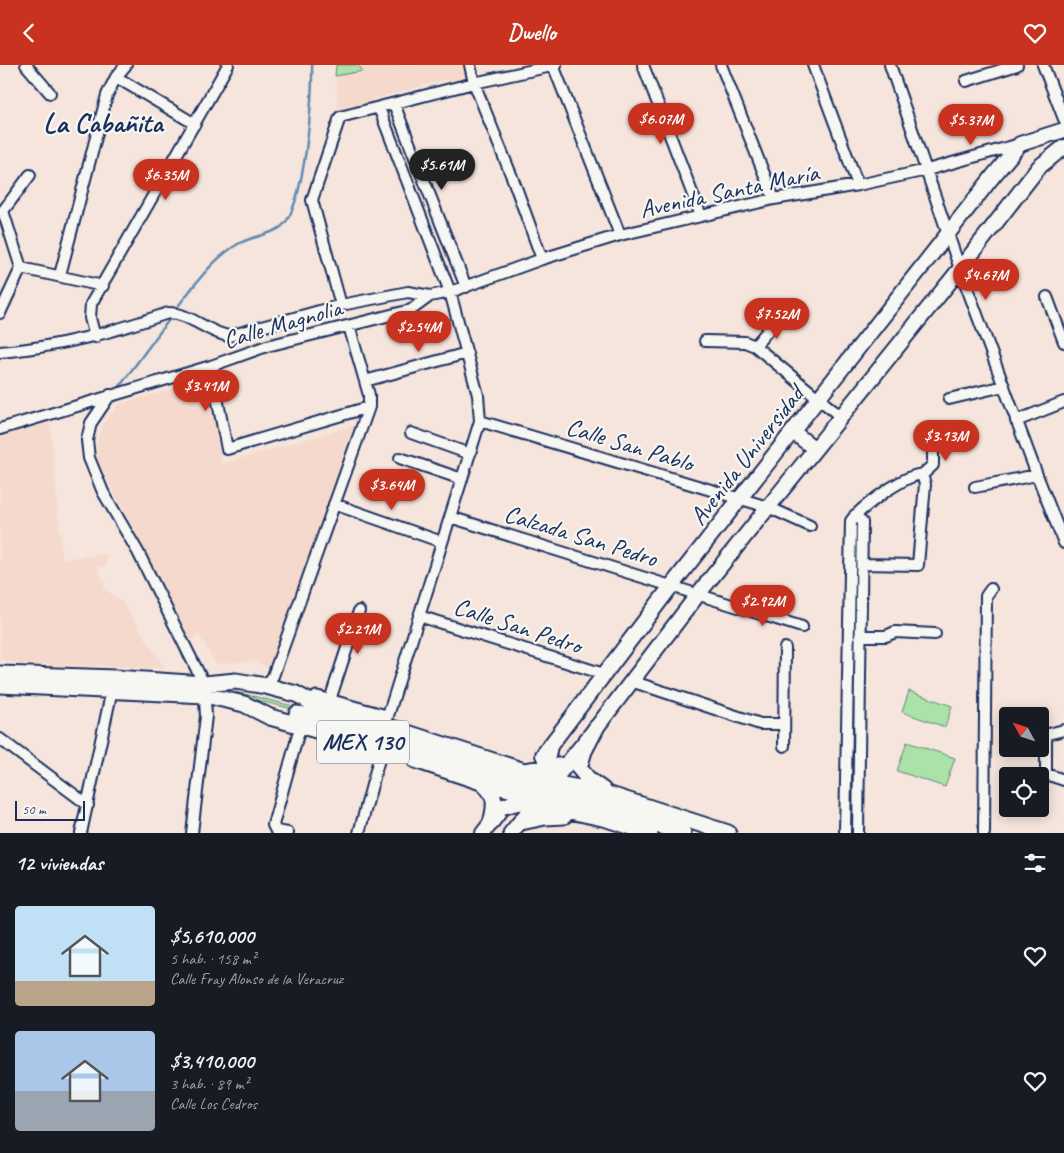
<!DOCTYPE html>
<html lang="es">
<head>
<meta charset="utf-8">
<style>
  :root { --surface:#171b24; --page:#20242c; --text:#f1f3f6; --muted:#9ea1a6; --accent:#c8321e }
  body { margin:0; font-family:Caveat,sans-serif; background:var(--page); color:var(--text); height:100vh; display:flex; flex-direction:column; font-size:19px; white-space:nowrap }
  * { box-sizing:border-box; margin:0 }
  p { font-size:16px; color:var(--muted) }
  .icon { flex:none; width:28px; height:28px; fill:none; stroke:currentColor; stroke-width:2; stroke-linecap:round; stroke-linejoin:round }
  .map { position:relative; height:768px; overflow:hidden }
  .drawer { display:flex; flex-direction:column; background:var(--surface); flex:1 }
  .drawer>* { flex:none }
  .needle { width:32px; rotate:310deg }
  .tools { position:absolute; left:999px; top:642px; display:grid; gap:10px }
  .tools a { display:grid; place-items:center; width:50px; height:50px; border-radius:5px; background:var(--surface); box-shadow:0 2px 12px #0003; font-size:25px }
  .scale { position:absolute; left:15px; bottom:12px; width:70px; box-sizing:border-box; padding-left:5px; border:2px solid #1b2f5e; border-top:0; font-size:14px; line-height:18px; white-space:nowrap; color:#1b2f5e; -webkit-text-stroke:4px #f6f6f2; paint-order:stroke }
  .price { position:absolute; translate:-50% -42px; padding:0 11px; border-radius:18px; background:var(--accent); color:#fff; font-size:16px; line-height:32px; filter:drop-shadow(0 1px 2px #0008) }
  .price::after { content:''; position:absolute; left:50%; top:30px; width:15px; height:11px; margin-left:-8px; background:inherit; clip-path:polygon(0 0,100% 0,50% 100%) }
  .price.on { background:#222; color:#fff }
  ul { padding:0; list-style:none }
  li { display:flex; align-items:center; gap:15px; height:125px; padding:0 15px }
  li span { display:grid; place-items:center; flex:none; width:140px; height:100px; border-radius:5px; color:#555 }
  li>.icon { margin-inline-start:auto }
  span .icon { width:60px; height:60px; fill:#fffc; stroke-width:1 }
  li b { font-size:21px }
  h2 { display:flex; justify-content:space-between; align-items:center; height:60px; padding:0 15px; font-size:21px }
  header { display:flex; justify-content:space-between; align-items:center; height:65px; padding:0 15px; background:var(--accent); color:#fff; font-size:22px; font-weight:600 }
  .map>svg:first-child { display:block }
  .built { fill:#f5d9cc }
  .green { fill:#aae2a7; stroke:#628882 }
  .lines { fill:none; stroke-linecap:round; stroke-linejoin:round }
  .stream { stroke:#5f8bb4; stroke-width:2.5 }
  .minor-casing { stroke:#1b2f5e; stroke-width:14 }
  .secondary-casing { stroke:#1b2f5e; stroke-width:18 }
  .primary-casing { stroke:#1b2f5e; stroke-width:19 }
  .minor { stroke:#f6f6f2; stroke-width:10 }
  .secondary { stroke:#f6f6f2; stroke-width:14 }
  .primary { stroke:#f6f6f2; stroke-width:15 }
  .labels { text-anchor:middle; stroke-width:4.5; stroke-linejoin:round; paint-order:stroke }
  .shield { fill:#f6f6f2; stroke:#5d6b8a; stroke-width:1 }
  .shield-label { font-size:24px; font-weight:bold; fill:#1b2f5e }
  .street-label { font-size:25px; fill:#1b2f5e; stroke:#f6f6f2 }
  .quarter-label { font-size:28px; font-weight:bold; fill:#1b2f5e; stroke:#f6f6f2 }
</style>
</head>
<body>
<header><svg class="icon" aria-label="back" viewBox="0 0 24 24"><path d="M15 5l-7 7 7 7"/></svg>Dwello<svg class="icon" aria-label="heart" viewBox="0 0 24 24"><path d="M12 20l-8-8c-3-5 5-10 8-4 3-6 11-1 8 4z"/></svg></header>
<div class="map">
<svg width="1064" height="768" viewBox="0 0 1064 768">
  <rect width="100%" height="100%" fill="#f5e5dc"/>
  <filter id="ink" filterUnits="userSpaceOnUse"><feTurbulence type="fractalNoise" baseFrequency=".02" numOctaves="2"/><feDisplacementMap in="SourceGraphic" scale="10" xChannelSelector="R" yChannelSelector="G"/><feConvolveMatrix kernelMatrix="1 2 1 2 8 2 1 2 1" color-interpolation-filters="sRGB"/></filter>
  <g filter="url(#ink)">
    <path class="built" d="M 336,0 L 465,0 L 469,17 L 450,22 L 448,14 L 372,34 L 374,43 L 338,50 Z
      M 210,314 L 221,399 L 355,360 L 278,592 L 268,603 L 254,596 L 216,599 L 199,570 L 191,575 L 97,395 L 97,378 L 103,359 L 119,339 Z
      M 50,358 L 62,494 L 106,489 L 106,501 L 97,502 L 105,519 L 102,522 L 121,536 L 165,603 L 21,599 L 0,594 L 0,371 Z"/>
    <path class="green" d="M 336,0 L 358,0 L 363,6 L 335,11 Z
      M 909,626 L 952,641 L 945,662 L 902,647 Z
      M 236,627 L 301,643 L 297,645 L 240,631 L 235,629 Z
      M 907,677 L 955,693 L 945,722 L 897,706 Z"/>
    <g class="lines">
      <path class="stream" d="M 175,245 C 194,221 211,195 238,179 C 250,172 271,170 281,162 C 305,144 313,31 312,0
        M 120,321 L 171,252"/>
      <g class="minor-casing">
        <path id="minor" d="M 26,0 L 50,28
          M 470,0 L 474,18 L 514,117 L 542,194
          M 553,0 L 620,170
          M 643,0 L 701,151
          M 721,0 L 774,134
          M 813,0 L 858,120
          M 890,0 L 960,204 L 1037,410 L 1064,478
          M 1043,0 L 1064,54
          M 116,12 L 195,59
          M 966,16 L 1017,0
          M 394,39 L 466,222
          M 379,43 L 450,227 L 478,330 L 480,356 L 387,654
          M 21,203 L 3,146 L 30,110
          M 21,203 L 103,221
          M 60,210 L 107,30 L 116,12 L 126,0
          M 1047,232 L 1064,277
          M 341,240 L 312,135 L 340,52 L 474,18 L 556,0
          M 0,248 L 21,203
          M 95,272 L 90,253 L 91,239 L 228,0
          M 705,276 L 745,277 L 755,281 L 841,352
          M 755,281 L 778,253
          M 0,287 C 59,282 113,267 168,248 C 191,248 207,268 229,271 L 341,240 L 408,227 L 430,231 L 450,227 L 542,194 L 620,170 L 774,134 L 858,120 L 927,105 L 1020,79
          M 211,301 L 227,384 L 369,342
          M 365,316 L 467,288
          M 110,330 L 91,358 L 87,375 L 89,393 L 103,427 L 138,487 L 204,619 L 206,651 L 192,768
          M 949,334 L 1004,321
          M 480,356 L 741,434 L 768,442 L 810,461
          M 1016,356 L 1064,337
          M 0,364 L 211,301 L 267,281 L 411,245 L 430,231
          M 411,368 L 470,389
          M 400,393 L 462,414
          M 922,410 L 933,400 L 933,369
          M 975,422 L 1037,410
          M 334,439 L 442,477
          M 855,450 L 862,457 L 858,768
          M 450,452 L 802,562
          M 862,499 L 918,500 L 925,419 L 922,410
          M 419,551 L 604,609
          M 860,571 L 886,571 L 895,567 L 935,569
          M 631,616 L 760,659 L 784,659
          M 266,621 L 273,611 L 369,342 L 369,330 L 349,261
          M 329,638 L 359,546
          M 1064,665 L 1048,669 L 1046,675 L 1046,709 L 1064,715
          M 0,674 L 88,740
          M 784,681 L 785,583
          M 81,768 L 113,620
          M 288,768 L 276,766 L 273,760 L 301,659
          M 359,768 L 382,683
          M 845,768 L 851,456 C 859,444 908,407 922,410
          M 984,768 L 986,531 L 991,524"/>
      </g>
      <g class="secondary-casing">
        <path id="secondary" d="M 793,367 L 815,384
          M 543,690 L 672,520 L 994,110 L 1020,79 L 1064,65
          M 483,768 L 498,749
          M 511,768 L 596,663 L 699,528 L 960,204 L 1039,102 L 1064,82"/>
      </g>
      <g class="primary-casing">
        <path id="primary" d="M 0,609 L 115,613 L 204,619 L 236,616 L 266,621 L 296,629 L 364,666 L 513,715 L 552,718 L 601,727 L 728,768
          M 0,620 L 205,630 L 244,639 L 270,652 L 384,684
          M 317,634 L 382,652
          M 297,649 L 392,663 L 524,706 L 565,700
          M 596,663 L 584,686 L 579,703 L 589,715 L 603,725
          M 415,695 L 481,717 L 509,724 L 543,728 L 599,741 L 683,768
          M 544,712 L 549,683
          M 481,717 C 497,729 496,740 491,758
          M 505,741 C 517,737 531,733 542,740 L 607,754 L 650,768
          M 521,757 L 545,752 L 564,751"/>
      </g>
      <use href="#minor" class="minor"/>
      <use href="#secondary" class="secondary"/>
      <use href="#primary" class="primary"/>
    </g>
  </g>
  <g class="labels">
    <rect class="shield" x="317" y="655.5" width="92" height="43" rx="4"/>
    <g class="shield-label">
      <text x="363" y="685">MEX 130</text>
    </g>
    <g class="street-label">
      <text transform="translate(729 125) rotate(-12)" y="9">Avenida Santa María</text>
      <text transform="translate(282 258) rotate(-16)" y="9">Calle Magnolia</text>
      <text transform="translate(630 379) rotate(17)" y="9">Calle San Pablo</text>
      <text transform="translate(746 390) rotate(-52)" y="9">Avenida Universidad</text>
      <text transform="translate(581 470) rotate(17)" y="9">Calzada San Pedro</text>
      <text transform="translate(518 560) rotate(18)" y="9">Calle San Pedro</text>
    </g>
    <g class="quarter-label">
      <text x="103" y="67">La Cabañita</text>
    </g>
  </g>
</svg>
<div class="tools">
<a><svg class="needle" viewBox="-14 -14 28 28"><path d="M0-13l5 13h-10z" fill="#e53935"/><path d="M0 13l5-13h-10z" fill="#9ea1a6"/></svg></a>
<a><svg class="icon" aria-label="locate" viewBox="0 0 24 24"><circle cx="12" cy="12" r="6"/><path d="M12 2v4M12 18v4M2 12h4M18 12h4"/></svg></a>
</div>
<div class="scale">50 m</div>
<b class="price" style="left:661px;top:80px">$6.07M</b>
<b class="price" style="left:971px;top:81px">$5.37M</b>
<b class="price on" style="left:442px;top:126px">$5.61M</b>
<b class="price" style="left:166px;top:136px">$6.35M</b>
<b class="price" style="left:986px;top:236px">$4.67M</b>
<b class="price" style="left:777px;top:275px">$7.52M</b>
<b class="price" style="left:419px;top:288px">$2.54M</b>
<b class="price" style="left:206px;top:347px">$3.41M</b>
<b class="price" style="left:946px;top:397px">$3.13M</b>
<b class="price" style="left:392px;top:446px">$3.64M</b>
<b class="price" style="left:763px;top:562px">$2.92M</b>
<b class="price" style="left:358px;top:590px">$2.21M</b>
</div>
<section class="drawer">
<h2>12 viviendas<svg class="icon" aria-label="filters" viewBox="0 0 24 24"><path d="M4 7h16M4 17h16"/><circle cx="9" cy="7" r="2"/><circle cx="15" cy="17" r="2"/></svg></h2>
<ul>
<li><span style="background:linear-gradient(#bfe0f5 75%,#b9a48a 0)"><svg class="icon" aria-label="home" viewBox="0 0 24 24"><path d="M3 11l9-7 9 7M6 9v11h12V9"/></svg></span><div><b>$5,610,000</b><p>5 hab. · 158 m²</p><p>Calle Fray Alonso de la Veracruz</p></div><svg class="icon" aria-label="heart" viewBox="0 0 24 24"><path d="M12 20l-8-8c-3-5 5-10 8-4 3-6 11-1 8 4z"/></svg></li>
<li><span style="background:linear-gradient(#a9c7e8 60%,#9aa5b1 0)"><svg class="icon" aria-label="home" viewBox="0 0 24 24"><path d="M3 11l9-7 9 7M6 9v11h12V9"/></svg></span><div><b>$3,410,000</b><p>3 hab. · 89 m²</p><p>Calle Los Cedros</p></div><svg class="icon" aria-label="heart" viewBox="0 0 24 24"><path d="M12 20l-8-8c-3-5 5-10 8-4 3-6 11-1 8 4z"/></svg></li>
</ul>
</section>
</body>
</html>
